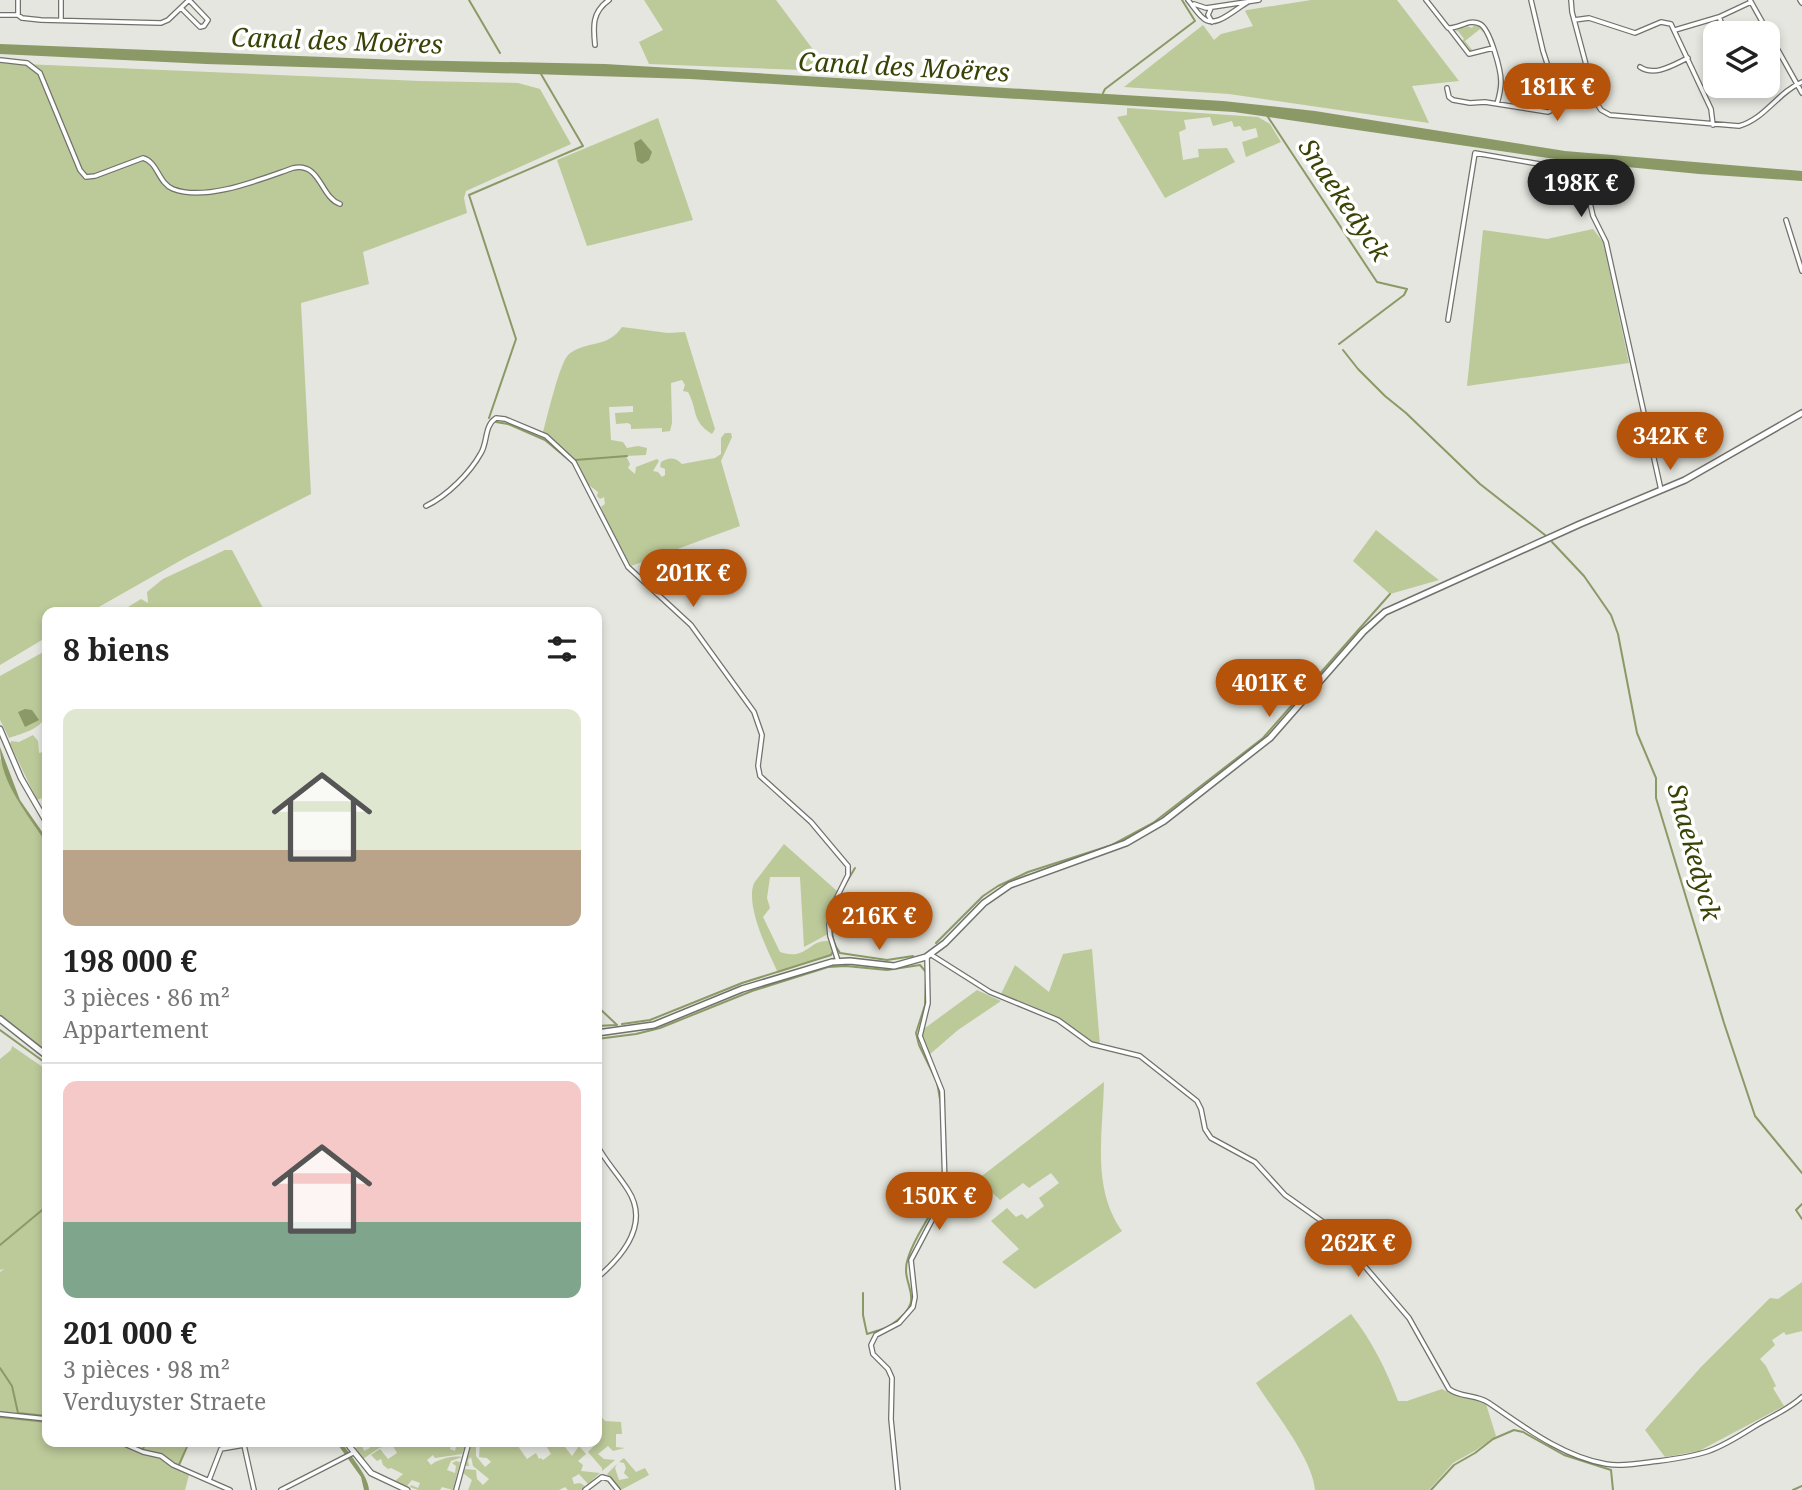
<!DOCTYPE html>
<html lang="fr">
<head>
<meta charset="utf-8">
<style>
  :root { --surface:#fff; --page:#f6f6f6; --text:#222; --muted:#767676; --line:#e0e0e0; --accent:#b45309 }
  body { margin:0; font-family:"Noto Serif",serif; background:var(--page); color:var(--text); height:100vh; display:flex; flex-direction:column; font-size:26px; white-space:nowrap }
  * { box-sizing:border-box; margin:0 }
  p { font-size:23px; color:var(--muted) }
  .icon { flex:none; width:38px; height:38px; fill:none; stroke:currentColor; stroke-width:2; stroke-linecap:round; stroke-linejoin:round }
  .map { position:relative; flex:1; overflow:hidden }
  .sheet { position:absolute; left:42px; top:607px; width:560px; height:840px; display:flex; flex-direction:column; background:var(--surface); border-radius:14px; box-shadow:0 4px 10px #0003 }
  .sheet>* { flex:none }
  .buttons { position:absolute; left:1703px; top:21px; display:grid; gap:14px }
  .buttons a { display:grid; place-items:center; width:77px; height:77px; border-radius:14px; background:var(--surface); box-shadow:0 4px 10px #0003; font-size:35px }
  .price { position:absolute; translate:-50% -60px; padding:0 16px; border-radius:24px; background:var(--accent); color:#fff; font-size:23px; line-height:46px; filter:drop-shadow(0 2px 4px #0008) }
  .price::after { content:''; position:absolute; left:50%; top:42px; width:21px; height:16px; margin-left:-10px; background:inherit; clip-path:polygon(0 0,100% 0,50% 100%) }
  .price.selected { background:#222; color:#fff }
  ul { padding:0; list-style:none }
  li { display:grid; align-content:center; gap:14px; height:371px; padding:0 21px }
  li+li { border-top:2px solid var(--line) }
  li span { display:grid; place-items:center; height:217px; border-radius:14px; color:#555 }
  li>.icon { margin-inline-start:auto }
  span .icon { width:126px; height:126px; fill:#fffc; stroke-width:1 }
  li b { font-size:30px }
  h2 { display:flex; justify-content:space-between; align-items:center; height:84px; padding:0 21px; font-size:30px }
  .map>svg:first-child { display:block }
  .green { fill:#bcc999 }
  .water { fill:#8b9966 }
  .lines { fill:none; stroke-linecap:round; stroke-linejoin:round }
  .stream { stroke:#8b9966; stroke-width:2 }
  .minor-casing { stroke:#70726c; stroke-width:6 }
  .tertiary-casing { stroke:#70726c; stroke-width:7 }
  .secondary-casing { stroke:#70726c; stroke-width:8 }
  .minor { stroke:#fff; stroke-width:3.5 }
  .tertiary { stroke:#fff; stroke-width:4.5 }
  .secondary { stroke:#fff; stroke-width:5 }
  .labels { text-anchor:middle; stroke-width:7; stroke-linejoin:round; paint-order:stroke }
  .water-label { font-size:26px; font-style:italic; fill:#384405; stroke:#fff }
</style>
</head>
<body>
<div class="map">
<svg width="1802" height="1490" viewBox="0 0 1802 1490">
  <rect width="100%" height="100%" fill="#e4e6df"/>
  <path class="green" d="M 644,0 L 776,0 L 829,71 L 649,64 L 639,42 L 663,30 Z
    M 1311,0 L 1397,0 L 1459,81 L 1412,86 L 1429,123 L 1229,94 L 1124,87 L 1203,25 L 1214,40 L 1221,34 L 1253,26 L 1245,11 L 1247,10 Z
    M 1475,24 L 1485,31 L 1483,32 L 1480,29 L 1465,41 L 1473,51 L 1471,52 L 1461,41 L 1464,39 L 1458,31 L 1454,32 L 1465,25 L 1472,28 Z
    M 0,63 L 420,81 L 518,83 L 540,89 L 571,144 L 466,191 L 464,198 L 467,213 L 363,252 L 369,284 L 301,303 L 311,494 L 185,558 L 90,612 L 47,612 L 47,637 L 0,665 Z
    M 1127,108 L 1258,117 L 1270,124 L 1281,142 L 1246,157 L 1242,142 L 1258,137 L 1256,128 L 1243,131 L 1240,126 L 1234,127 L 1232,121 L 1213,126 L 1210,117 L 1184,120 L 1186,129 L 1179,132 L 1183,160 L 1199,157 L 1198,149 L 1227,148 L 1235,162 L 1165,198 L 1117,117 L 1127,115 Z
    M 658,118 L 693,220 L 587,246 L 557,160 Z
    M 1593,229 L 1603,242 L 1629,363 L 1467,386 L 1483,230 L 1547,239 Z
    M 622,327 L 668,333 L 685,332 L 715,429 L 712,434 C 691,421 698,410 688,392 L 683,391 L 685,385 L 682,380 L 671,383 L 672,423 L 670,431 L 662,432 L 662,428 L 631,429 L 631,425 L 628,423 L 616,424 L 615,413 L 633,412 L 633,406 L 609,407 L 611,440 L 623,442 L 627,448 L 638,446 L 647,448 L 646,455 L 626,456 L 630,464 L 628,468 L 635,474 L 636,467 L 657,459 L 659,461 L 653,471 L 658,472 L 662,477 L 665,475 L 665,469 L 660,467 L 661,462 C 669,457 675,457 682,464 L 715,458 L 721,454 L 721,438 L 725,433 L 731,433 L 732,437 L 721,461 L 740,526 L 631,566 L 614,537 L 601,507 L 605,504 L 604,497 L 600,499 L 597,496 L 598,492 L 585,482 L 569,457 C 559,456 546,442 543,432 C 547,418 560,361 569,354 C 587,340 607,349 622,327 Z
    M 1376,530 L 1431,574 L 1439,580 L 1390,594 L 1353,561 Z
    M 225,550 L 232,550 L 265,612 L 120,612 L 141,599 L 148,603 L 147,592 L 163,579 Z
    M 47,650 L 46,716 C 39,730 23,733 9,738 L 0,720 L 0,676 Z
    M 33,735 L 38,741 L 39,753 L 47,751 L 47,796 L 37,800 L 10,744 L 11,741 L 19,742 Z
    M 0,758 L 18,801 L 47,845 L 47,1052 L 0,1015 Z
    M 784,844 L 837,891 L 829,914 L 828,934 L 804,947 L 800,877 L 770,877 L 767,898 L 770,908 L 763,917 L 780,952 C 807,961 808,940 828,941 L 832,946 L 831,955 L 778,973 C 768,951 745,906 754,883 Z
    M 1092,949 L 1100,1045 L 1094,1043 L 1058,1017 L 1001,994 L 1015,965 L 1049,992 L 1063,954 Z
    M 977,990 L 1001,1001 L 958,1030 L 929,1055 L 921,1031 Z
    M 12,1046 L 47,1070 L 47,1442 L 187,1442 L 179,1466 L 189,1475 L 185,1490 L 0,1490 L 0,1272 L 4,1269 L 0,1270 L 0,1059 L 11,1050 Z
    M 1104,1082 C 1103,1132 1091,1188 1122,1231 L 1035,1289 L 1002,1262 L 1019,1249 L 991,1221 L 1007,1208 L 1016,1217 L 1022,1214 L 1027,1219 L 1044,1206 L 1039,1198 L 1059,1183 L 1051,1173 L 1029,1188 L 1023,1183 L 1000,1200 L 978,1179 Z
    M 1802,1282 L 1802,1331 L 1786,1335 L 1784,1332 L 1772,1340 L 1775,1345 L 1760,1359 L 1766,1366 L 1776,1386 L 1773,1388 L 1784,1406 L 1699,1451 L 1665,1457 L 1645,1430 L 1701,1367 L 1770,1298 L 1778,1299 Z
    M 1351,1314 C 1372,1341 1386,1369 1398,1401 L 1407,1401 L 1442,1389 C 1456,1397 1472,1397 1486,1404 L 1496,1436 L 1476,1450 L 1453,1463 L 1429,1490 L 1315,1490 C 1313,1459 1273,1410 1256,1383 Z
    M 597,1412 L 605,1421 L 621,1422 L 622,1434 L 616,1434 L 616,1447 L 625,1448 L 613,1451 L 608,1446 L 598,1454 L 604,1459 L 615,1460 L 602,1471 L 602,1468 L 588,1452 L 597,1443 Z
    M 367,1442 L 452,1442 L 450,1449 L 455,1451 L 456,1447 L 465,1446 L 462,1454 L 435,1458 L 433,1455 L 427,1460 L 431,1465 C 436,1460 453,1455 462,1457 L 451,1461 L 447,1470 L 455,1473 L 456,1466 L 452,1463 L 456,1461 L 460,1462 L 453,1490 L 442,1487 L 440,1490 L 418,1490 L 410,1487 L 411,1485 L 418,1488 L 420,1483 L 412,1480 L 407,1486 L 395,1481 L 403,1474 L 391,1468 L 388,1469 L 383,1465 L 381,1459 L 377,1461 L 371,1455 L 380,1449 L 388,1459 L 397,1453 L 392,1444 L 379,1448 L 363,1459 L 355,1449 L 361,1443 L 364,1451 L 370,1448 Z
    M 472,1442 L 476,1442 L 476,1456 L 485,1467 L 491,1462 L 487,1458 L 479,1457 L 480,1442 L 515,1442 L 527,1459 L 536,1453 L 539,1459 L 541,1458 L 543,1460 L 551,1454 L 544,1442 L 570,1442 L 565,1447 L 572,1456 L 579,1446 L 586,1454 L 578,1461 L 583,1465 L 581,1471 L 600,1473 L 588,1484 L 579,1474 L 572,1478 L 574,1484 L 580,1483 L 585,1486 L 581,1490 L 568,1490 L 565,1487 L 559,1490 L 468,1490 L 472,1480 L 463,1473 L 465,1469 L 476,1470 L 477,1479 L 483,1485 L 489,1479 L 473,1466 L 471,1457 L 468,1460 L 469,1466 L 465,1466 Z
    M 624,1458 L 636,1472 L 645,1468 L 649,1475 L 621,1490 L 607,1474 L 617,1464 L 615,1468 L 619,1480 L 629,1478 L 624,1473 L 626,1468 L 624,1463 L 619,1462 Z"/>
  <path class="water" d="M 0,44 L 401,60 L 605,64 L 1223,101 L 1315,111 L 1565,151 L 1802,171 L 1802,181 L 1699,174 L 1576,162 L 1234,112 L 690,79 L 206,64 L 0,54 Z
    M 641,139 L 652,152 L 649,160 L 642,164 L 637,161 L 634,143 Z
    M 25,709 L 32,710 L 39,720 L 25,727 L 18,712 Z
    M 0,747 L 20,800 L 43,833 L 47,845 C 29,815 0,784 0,747 Z
    M 336,1442 L 341,1442 C 349,1453 369,1477 369,1490 L 364,1490 L 361,1477 Z"/>
  <g class="lines">
    <path class="stream" d="M 469,0 L 500,53
      M 1103,93 L 1105,89 L 1195,21 L 1182,0
      M 1266,114 L 1377,282 L 1407,289 L 1404,295 L 1339,344
      M 1343,350 L 1358,369 L 1385,396 L 1406,413 L 1480,484 L 1545,535
      M 489,418 L 516,339 L 469,195 L 583,146 L 541,74
      M 496,422 L 508,424 L 545,440 L 569,460
      M 575,460 L 627,456
      M 1552,542 L 1584,576 L 1611,615 L 1618,634 L 1637,733 L 1656,778 L 1656,798 L 1724,1023 L 1755,1116 L 1802,1173
      M 843,888 L 855,868
      M 838,899 C 833,917 827,937 840,953 L 887,960 L 913,956
      M 936,943 L 983,896 L 998,886 L 1028,872 L 1112,845 L 1153,823 L 1263,738 L 1390,594
      M 926,977 L 925,1005 L 916,1033 L 919,1045 L 937,1082 L 941,1105
      M 597,1006 L 617,1025
      M 622,1024 L 650,1020 L 742,983 L 831,955 L 833,951
      M 597,1026 L 616,1025
      M 0,1030 L 47,1064
      M 597,1039 L 636,1034 L 660,1028 L 752,991 L 828,967 L 846,966 L 887,970 L 920,965 L 926,972
      M 1802,1204 L 1796,1210 L 1802,1219
      M 0,1245 L 47,1206
      M 863,1293 L 863,1315 L 867,1334 L 886,1328
      M 891,1325 C 931,1298 898,1287 908,1258 C 918,1226 940,1211 943,1174
      M 0,1368 L 12,1386 L 18,1413 L 47,1416
      M 0,1417 L 47,1422
      M 126,1442 L 139,1448
      M 143,1449 L 146,1442
      M 179,1465 L 189,1442
      M 1431,1490 L 1454,1465 L 1475,1453 L 1493,1439 L 1514,1430 L 1523,1432 L 1564,1455 L 1611,1470 L 1613,1490
      M 1793,1490 L 1802,1486"/>
    <g class="minor-casing">
      <path id="minor" d="M 18,0 L 18,15
        M 1188,0 C 1193,6 1197,13 1203,18 C 1215,30 1236,8 1248,2
        M 1426,0 L 1448,28 C 1459,29 1469,18 1480,24 C 1490,29 1501,70 1501,82 C 1501,89 1499,97 1497,104
        M 1571,0 L 1572,12 L 1596,102 L 1601,110 L 1610,115 L 1739,126 C 1765,119 1778,92 1802,82
        M 1750,0 L 1802,93
        M 1800,0 L 1802,3
        M 1194,4 L 1206,8 L 1259,0
        M 181,8 L 200,27 L 204,26 L 208,20 L 189,0
        M 1211,8 L 1208,15 L 1212,22
        M 0,15 L 18,15 L 22,18 L 41,20 L 161,23 L 168,20 L 189,0
        M 1719,17 L 1724,29 L 1729,33
        M 61,20 L 61,0
        M 1574,20 L 1589,18 L 1635,33 L 1661,22 L 1671,24 L 1711,109 L 1713,125
        M 1449,28 L 1469,54 L 1493,48
        M 1675,30 L 1719,17 L 1751,2
        M 595,45 C 593,26 592,12 609,0
        M 0,60 L 27,63 L 40,73 L 80,170 L 86,177 L 95,176 L 143,158 C 158,162 158,183 173,189 C 206,202 261,179 293,168 C 321,162 320,197 340,204
        M 1640,67 C 1655,77 1673,65 1688,58
        M 1447,88 L 1449,97 L 1453,100 L 1470,103 L 1485,102 L 1548,112 L 1557,108 L 1558,97 L 1543,51 L 1531,0
        M 1786,220 L 1802,271
        M 1448,320 L 1475,153 L 1580,171 L 1584,177 L 1593,216 L 1606,242 L 1661,490
        M 426,506 C 447,496 470,473 481,453 C 488,441 484,426 496,418 L 505,419 L 546,436 L 574,462 L 628,567 L 691,625 L 754,712 L 762,735 L 758,766 L 760,776 L 811,822 L 848,866 L 848,875 L 834,903 L 829,925 L 830,936 L 838,961
        M 930,954 L 990,992 L 1058,1020 L 1091,1044 L 1140,1056 L 1197,1101 L 1201,1109 L 1205,1129 L 1211,1138 L 1255,1162 L 1285,1195 L 1326,1224 L 1343,1241 L 1409,1318 L 1449,1389 C 1461,1398 1476,1394 1489,1403 C 1523,1426 1563,1457 1606,1464 C 1623,1467 1641,1463 1659,1461 C 1704,1455 1714,1452 1752,1428 C 1769,1417 1787,1411 1802,1397
        M 597,1145 C 605,1161 618,1174 628,1190 C 650,1224 623,1256 597,1278
        M 0,1414 L 47,1419
        M 120,1442 L 143,1452 L 161,1456 L 173,1465 L 230,1490
        M 209,1480 L 221,1449 L 244,1445 L 254,1490
        M 281,1490 L 353,1453
        M 456,1490 L 469,1442
        M 585,1490 L 602,1477 L 609,1479 L 618,1490
        M 898,1490 L 891,1419 L 892,1378 L 888,1369 L 873,1354 L 871,1345 L 876,1335 L 899,1323 L 913,1307 L 915,1297 L 911,1260 L 939,1207 L 945,1187 L 942,1091 L 920,1036 L 928,1003 L 927,956"/>
    </g>
    <g class="tertiary-casing">
      <path id="tertiary" d="M 0,729 L 21,778 L 47,823
        M 346,1442 L 371,1473 L 407,1490"/>
    </g>
    <g class="secondary-casing">
      <path id="secondary" d="M 0,1019 L 47,1056
        M 597,1033 L 654,1025 L 742,989 L 832,962 L 850,961 L 894,966 L 926,957 L 945,943 L 984,903 L 1010,885 L 1126,843 L 1164,821 L 1270,738 L 1363,632 L 1385,612 L 1580,524 L 1685,480 L 1802,413"/>
    </g>
    <use href="#minor" class="minor"/>
    <use href="#tertiary" class="tertiary"/>
    <use href="#secondary" class="secondary"/>
  </g>
  <g class="labels">
    <g class="water-label">
      <text transform="translate(337 41) rotate(2)" y="9">Canal des Moëres</text>
      <text transform="translate(904 67) rotate(3)" y="9">Canal des Moëres</text>
      <text transform="translate(1344 200) rotate(56)" y="9">Snaekedyck</text>
      <text transform="translate(1694 852) rotate(75)" y="9">Snaekedyck</text>
    </g>
  </g>
</svg>
<div class="buttons">
<a><svg class="icon" aria-label="layers" viewBox="0 0 24 24"><path d="M12 4l9 5-9 5-9-5zM3 14l9 5 9-5"/></svg></a>
</div>
<b class="price" style="left:1557px;top:123px">181K €</b>
<b class="price selected" style="left:1581px;top:219px">198K €</b>
<b class="price" style="left:1670px;top:472px">342K €</b>
<b class="price" style="left:693px;top:609px">201K €</b>
<b class="price" style="left:1269px;top:719px">401K €</b>
<b class="price" style="left:879px;top:952px">216K €</b>
<b class="price" style="left:939px;top:1232px">150K €</b>
<b class="price" style="left:1358px;top:1279px">262K €</b>
<section class="sheet">
<h2>8 biens<svg class="icon" aria-label="filters" viewBox="0 0 24 24"><path d="M4 7h16M4 17h16"/><circle cx="9" cy="7" r="2"/><circle cx="15" cy="17" r="2"/></svg></h2>
<ul>
<li><span style="background:linear-gradient(#dfe7d0 65%,#b9a48a 0)"><svg class="icon" aria-label="home" viewBox="0 0 24 24"><path d="M3 11l9-7 9 7M6 9v11h12V9"/></svg></span><div><b>198 000 €</b><p>3 pièces · 86 m²</p><p>Appartement</p></div></li>
<li><span style="background:linear-gradient(#f6c9c9 65%,#7fa58c 0)"><svg class="icon" aria-label="home" viewBox="0 0 24 24"><path d="M3 11l9-7 9 7M6 9v11h12V9"/></svg></span><div><b>201 000 €</b><p>3 pièces · 98 m²</p><p>Verduyster Straete</p></div></li>
</ul>
</section>
</div>
</body>
</html>
